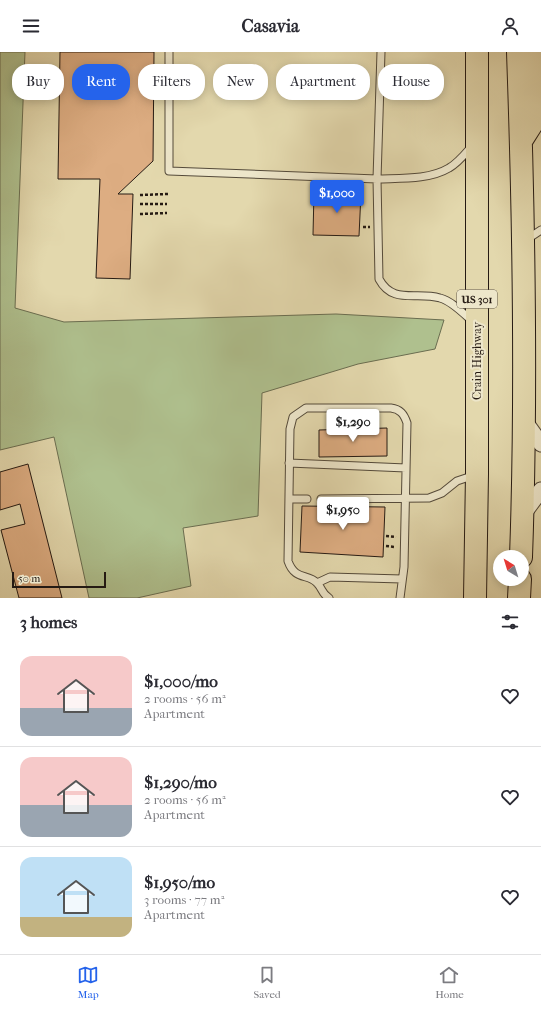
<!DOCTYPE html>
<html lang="en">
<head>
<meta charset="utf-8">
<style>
  :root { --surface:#fff; --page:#f2f2f3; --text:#2b2b33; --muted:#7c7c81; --line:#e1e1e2; --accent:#2563eb }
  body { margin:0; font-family:"IM FELL French Canon",serif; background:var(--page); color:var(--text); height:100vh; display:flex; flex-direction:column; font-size:15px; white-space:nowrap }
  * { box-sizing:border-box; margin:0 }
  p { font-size:13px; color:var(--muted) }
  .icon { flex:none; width:22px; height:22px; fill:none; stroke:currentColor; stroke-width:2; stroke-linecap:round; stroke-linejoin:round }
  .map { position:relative; height:546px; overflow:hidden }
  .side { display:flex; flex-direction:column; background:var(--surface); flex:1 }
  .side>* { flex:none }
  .hud { position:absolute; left:12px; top:12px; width:517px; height:36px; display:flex; gap:8px }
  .needle { width:26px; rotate:322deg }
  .tools { position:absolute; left:493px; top:498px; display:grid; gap:8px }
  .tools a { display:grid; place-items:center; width:36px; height:36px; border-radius:50%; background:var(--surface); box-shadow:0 2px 10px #0003; font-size:20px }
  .scale { position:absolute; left:12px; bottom:10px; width:94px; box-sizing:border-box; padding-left:4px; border:2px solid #251a13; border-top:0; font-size:11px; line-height:14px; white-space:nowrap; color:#251a13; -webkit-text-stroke:3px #ede6ca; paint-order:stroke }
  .price { position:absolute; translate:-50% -34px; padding:0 9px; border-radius:4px; background:#fff; color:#222; font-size:13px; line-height:26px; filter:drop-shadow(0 1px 2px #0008) }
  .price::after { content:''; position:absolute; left:50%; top:24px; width:12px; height:9px; margin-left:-6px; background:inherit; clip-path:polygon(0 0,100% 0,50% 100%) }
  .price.selected { background:var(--accent); color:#fff }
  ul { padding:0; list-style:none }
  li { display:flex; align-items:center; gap:12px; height:100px; padding:0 20px }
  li+li { border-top:1px solid var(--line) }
  li span { display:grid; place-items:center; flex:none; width:112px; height:80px; border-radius:12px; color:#555 }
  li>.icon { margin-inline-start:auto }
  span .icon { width:48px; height:48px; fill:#fffc; stroke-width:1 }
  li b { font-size:17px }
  h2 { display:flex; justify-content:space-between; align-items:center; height:48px; padding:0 20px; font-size:17px }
  .pill { padding:0 14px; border-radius:16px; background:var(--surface); box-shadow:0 2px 10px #0003; font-size:14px; line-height:36px }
  .pill.selected { background:var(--accent); color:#fff }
  header { display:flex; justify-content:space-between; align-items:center; height:52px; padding:0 20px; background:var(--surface); font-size:18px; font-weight:800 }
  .menu { display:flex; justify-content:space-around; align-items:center; height:56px; border-top:1px solid var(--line); background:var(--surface); font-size:11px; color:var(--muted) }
  .menu a { display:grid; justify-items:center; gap:2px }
  .menu .selected { color:var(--accent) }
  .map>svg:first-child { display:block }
  .green { fill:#afc08e; stroke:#6a6d50 }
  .building { fill:#ddad82; stroke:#251a13 }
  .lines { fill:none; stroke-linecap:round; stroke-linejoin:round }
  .service-casing { stroke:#544a3a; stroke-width:9 }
  .minor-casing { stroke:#544a3a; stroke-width:17 }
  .trunk-casing { stroke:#251a13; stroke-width:24 }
  .path { stroke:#251a13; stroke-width:2.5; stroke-dasharray:3 2; stroke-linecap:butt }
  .service { stroke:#ede6ca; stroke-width:7 }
  .minor { stroke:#ede6ca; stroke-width:15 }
  .trunk { stroke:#e3d8ad; stroke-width:22 }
  .labels { text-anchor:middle; stroke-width:4; stroke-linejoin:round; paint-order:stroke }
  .shield { fill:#ede6ca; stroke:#61574a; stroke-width:1 }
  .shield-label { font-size:11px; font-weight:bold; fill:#251a13 }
  .street-label { font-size:12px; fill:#251a13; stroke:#ede6ca }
</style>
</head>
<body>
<header><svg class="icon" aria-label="menu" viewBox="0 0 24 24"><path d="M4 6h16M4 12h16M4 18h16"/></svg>Casavia<svg class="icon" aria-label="person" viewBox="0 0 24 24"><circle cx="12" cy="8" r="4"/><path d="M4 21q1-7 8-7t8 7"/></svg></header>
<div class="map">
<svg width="541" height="546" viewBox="0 0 541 546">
  <rect width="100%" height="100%" fill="#e3d8ad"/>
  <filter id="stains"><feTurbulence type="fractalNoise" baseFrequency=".005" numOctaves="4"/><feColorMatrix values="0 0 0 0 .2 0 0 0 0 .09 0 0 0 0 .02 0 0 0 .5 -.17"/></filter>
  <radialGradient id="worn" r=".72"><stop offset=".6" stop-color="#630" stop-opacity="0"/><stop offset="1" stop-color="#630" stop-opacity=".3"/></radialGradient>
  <path class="green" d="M 0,0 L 25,0 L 15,256 L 64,270 L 336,262 L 444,268 L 435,297 L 358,312 L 262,341 L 258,464 L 183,476 L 191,534 L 137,546 L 89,546 L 54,385 L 0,398 Z"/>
  <path class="building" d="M 60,0 L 154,0 L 153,109 L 118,142 L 133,142 L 130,227 L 96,226 L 100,127 L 58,127 Z
    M 314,140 L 361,141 L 359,184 L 313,183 Z
    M 387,376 L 387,404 L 319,405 L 319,378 Z
    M 28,412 L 62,546 L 19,546 L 1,478 L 25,472 L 20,452 L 0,458 L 0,420 Z
    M 302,454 L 385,455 L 383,505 L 300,500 Z"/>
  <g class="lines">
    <g class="service-casing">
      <path id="service" d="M 169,0 L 169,119 L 377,127 C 400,126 429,128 449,116 C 458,111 465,102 472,94
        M 381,0 L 377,127 L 379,227 C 393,253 416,239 440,246 C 452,249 464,262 473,270
        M 526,188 L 541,178
        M 289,411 L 406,416
        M 289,447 L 307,447
        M 321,447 L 429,446 L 442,441 L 457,429 L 475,423
        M 317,531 L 330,525 L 402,527
        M 329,546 C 321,541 323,537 317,531 C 308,521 295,529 288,509 L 290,377 L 293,365 L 306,356 L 391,356 C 400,357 404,362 407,371 L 404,515 L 400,546"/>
    </g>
    <g class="minor-casing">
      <path id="minor" d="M 524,368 L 541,392
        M 522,464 L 541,438"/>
    </g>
    <g class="trunk-casing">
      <path id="trunk" d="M 518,0 C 524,168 527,337 521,505
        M 521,89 L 538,62 L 540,0
        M 475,546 L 477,422 L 477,0
        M 519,546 L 520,527"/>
    </g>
    <path class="path" d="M 140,143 L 168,142
      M 140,152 L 167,152
      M 140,162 L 167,161
      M 363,175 L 370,175
      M 386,484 L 396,485
      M 386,494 L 395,495"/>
    <use href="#service" class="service"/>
    <use href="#minor" class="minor"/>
    <use href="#trunk" class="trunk"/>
  </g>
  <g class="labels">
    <rect class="shield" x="457" y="238" width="40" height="18" rx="3"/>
    <g class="shield-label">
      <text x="477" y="251">US 301</text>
    </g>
    <g class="street-label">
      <text transform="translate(477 309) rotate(-90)" y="4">Crain Highway</text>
    </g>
  </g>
  <rect width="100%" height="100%" filter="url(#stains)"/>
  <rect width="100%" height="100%" fill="url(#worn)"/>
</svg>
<div class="tools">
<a><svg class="needle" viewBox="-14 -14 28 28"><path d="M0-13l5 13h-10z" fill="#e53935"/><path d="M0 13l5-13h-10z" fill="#7c7c81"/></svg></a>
</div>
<div class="scale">50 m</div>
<b class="price selected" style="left:337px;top:162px">$1,000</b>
<b class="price" style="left:353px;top:391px">$1,290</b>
<b class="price" style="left:343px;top:479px">$1,950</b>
<div class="hud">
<a class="pill">Buy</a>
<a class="pill selected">Rent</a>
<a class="pill">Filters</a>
<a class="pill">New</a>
<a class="pill">Apartment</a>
<a class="pill">House</a>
</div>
</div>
<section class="side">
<h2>3 homes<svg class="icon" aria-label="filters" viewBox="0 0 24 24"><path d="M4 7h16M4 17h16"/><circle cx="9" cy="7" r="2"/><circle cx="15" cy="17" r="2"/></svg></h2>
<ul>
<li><span style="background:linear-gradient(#f6c9c9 65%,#9aa5b1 0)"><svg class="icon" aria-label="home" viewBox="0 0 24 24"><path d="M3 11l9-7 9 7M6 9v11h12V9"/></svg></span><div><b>$1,000/mo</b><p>2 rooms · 56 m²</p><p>Apartment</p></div><svg class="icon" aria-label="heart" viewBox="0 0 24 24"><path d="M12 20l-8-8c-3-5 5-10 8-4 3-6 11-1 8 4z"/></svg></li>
<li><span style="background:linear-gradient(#f6c9c9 60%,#9aa5b1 0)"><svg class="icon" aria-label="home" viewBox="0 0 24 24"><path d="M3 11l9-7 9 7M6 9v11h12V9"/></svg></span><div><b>$1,290/mo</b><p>2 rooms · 56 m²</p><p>Apartment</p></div><svg class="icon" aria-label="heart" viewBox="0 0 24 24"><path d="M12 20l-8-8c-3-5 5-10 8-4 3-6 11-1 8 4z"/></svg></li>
<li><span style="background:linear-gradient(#bfe0f5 75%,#c2b280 0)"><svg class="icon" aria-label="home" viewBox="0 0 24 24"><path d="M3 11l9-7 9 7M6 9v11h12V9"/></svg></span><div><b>$1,950/mo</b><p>3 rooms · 77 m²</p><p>Apartment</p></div><svg class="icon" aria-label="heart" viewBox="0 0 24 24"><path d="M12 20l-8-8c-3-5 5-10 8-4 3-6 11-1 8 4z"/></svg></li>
</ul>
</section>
<nav class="menu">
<a class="selected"><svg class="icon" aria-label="map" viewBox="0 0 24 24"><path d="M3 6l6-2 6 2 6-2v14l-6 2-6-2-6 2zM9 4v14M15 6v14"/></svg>Map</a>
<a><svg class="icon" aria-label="saved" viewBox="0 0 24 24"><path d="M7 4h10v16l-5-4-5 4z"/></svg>Saved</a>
<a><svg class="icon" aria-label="home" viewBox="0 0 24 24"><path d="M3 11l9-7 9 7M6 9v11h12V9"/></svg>Home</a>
</nav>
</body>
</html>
